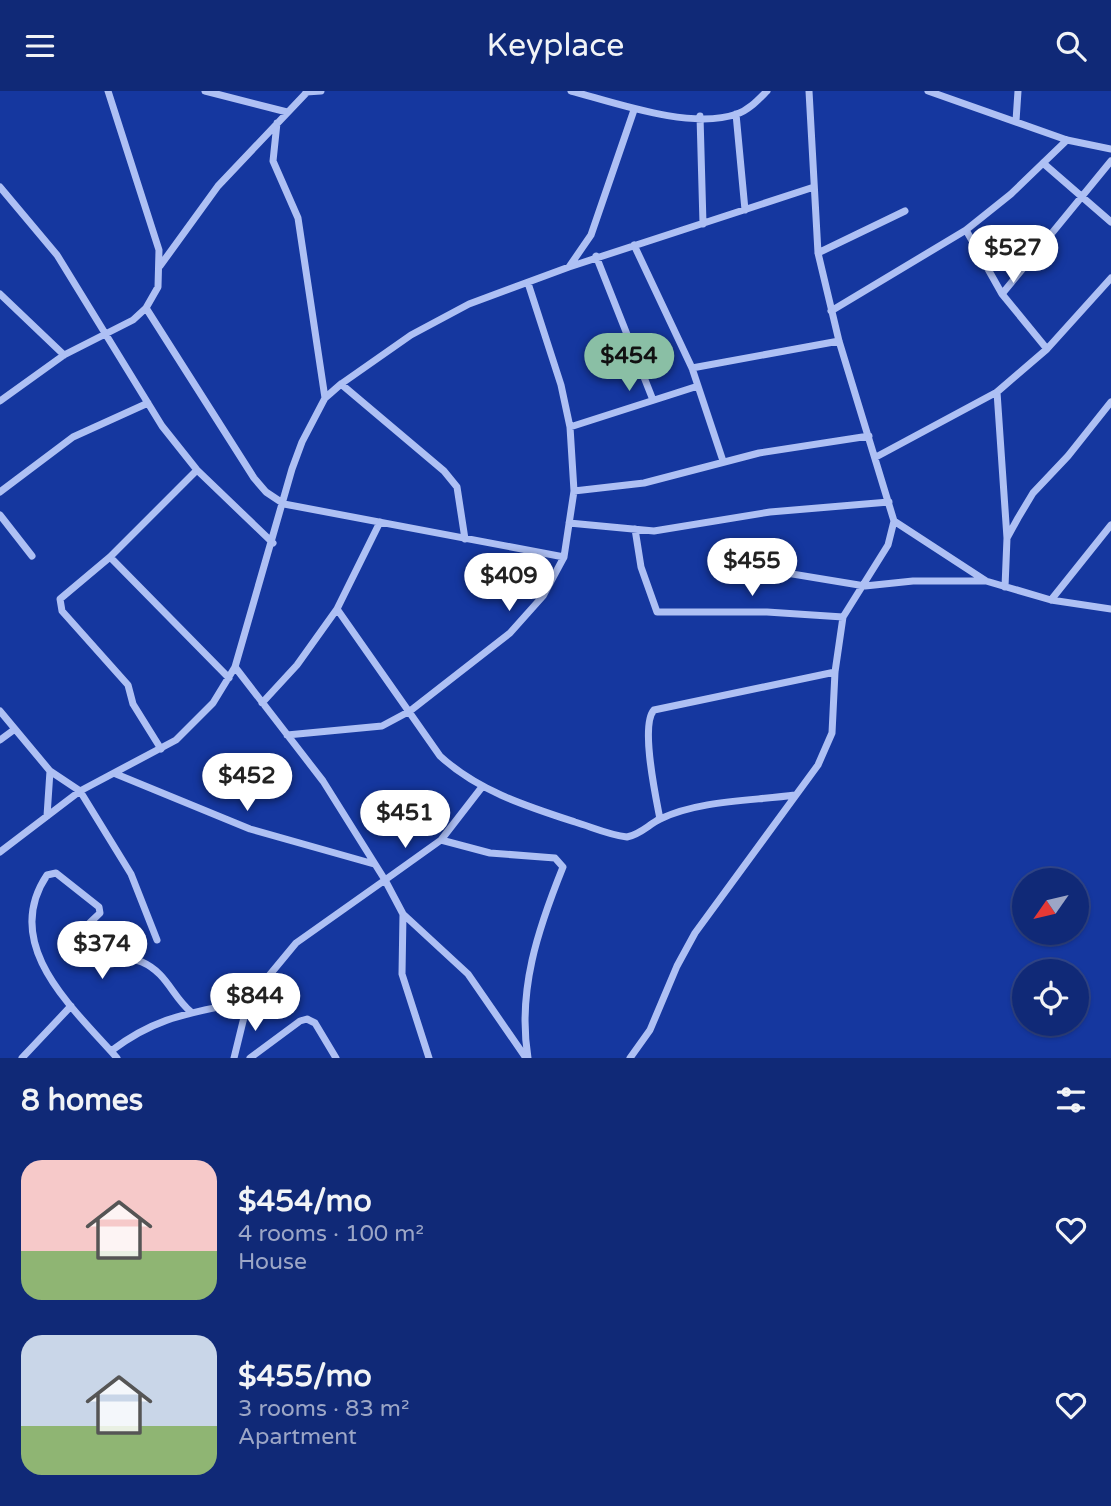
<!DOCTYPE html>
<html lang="en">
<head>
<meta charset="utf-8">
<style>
  :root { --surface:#102977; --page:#1e357f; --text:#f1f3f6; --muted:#9ca6c6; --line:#304589; --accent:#8abfa5 }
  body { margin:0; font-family:"Varela Round",sans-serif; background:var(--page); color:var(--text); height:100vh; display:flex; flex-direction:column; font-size:26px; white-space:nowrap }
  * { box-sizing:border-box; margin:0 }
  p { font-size:23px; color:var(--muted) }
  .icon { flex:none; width:38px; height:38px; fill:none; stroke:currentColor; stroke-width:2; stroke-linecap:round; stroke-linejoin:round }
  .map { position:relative; height:967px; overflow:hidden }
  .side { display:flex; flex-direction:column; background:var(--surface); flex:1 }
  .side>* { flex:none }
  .needle { width:46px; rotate:236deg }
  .tools { position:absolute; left:1012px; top:777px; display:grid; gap:14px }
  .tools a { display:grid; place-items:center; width:77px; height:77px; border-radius:50%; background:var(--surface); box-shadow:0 2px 5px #0004,0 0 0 2px var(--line); font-size:35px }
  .price { position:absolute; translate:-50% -60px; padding:0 16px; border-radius:24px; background:#fff; color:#222; font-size:23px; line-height:46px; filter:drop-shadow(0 2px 4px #0008) }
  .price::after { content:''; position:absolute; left:50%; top:42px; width:21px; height:16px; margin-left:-10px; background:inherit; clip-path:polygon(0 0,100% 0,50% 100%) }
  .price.selected { background:var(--accent); color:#111 }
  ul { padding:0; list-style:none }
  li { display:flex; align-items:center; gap:21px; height:175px; padding:0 21px }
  li span { display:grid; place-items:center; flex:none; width:196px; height:140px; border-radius:21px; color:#555 }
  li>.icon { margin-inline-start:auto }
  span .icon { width:84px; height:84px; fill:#fffc; stroke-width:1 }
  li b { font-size:30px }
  h2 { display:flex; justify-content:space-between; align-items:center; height:84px; padding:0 21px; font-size:30px }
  header { display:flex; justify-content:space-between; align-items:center; height:91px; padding:0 21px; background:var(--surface); font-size:32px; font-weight:600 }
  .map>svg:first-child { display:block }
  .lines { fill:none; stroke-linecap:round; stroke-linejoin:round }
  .minor { stroke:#aec0f4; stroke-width:7 }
</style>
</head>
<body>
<header><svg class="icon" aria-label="menu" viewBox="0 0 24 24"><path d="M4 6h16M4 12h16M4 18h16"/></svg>Keyplace<svg class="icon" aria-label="search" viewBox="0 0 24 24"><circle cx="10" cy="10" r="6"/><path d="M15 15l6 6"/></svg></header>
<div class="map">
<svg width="1111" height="967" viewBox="0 0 1111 967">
  <rect width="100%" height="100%" fill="#15379f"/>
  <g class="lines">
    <path class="minor" d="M 205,0 L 287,21
      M 571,0 C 616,12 691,39 737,23 C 749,19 758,9 767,0
      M 928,0 L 1067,49 L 1111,58
      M 306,1 L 321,0
      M 736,23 L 745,119
      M 700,25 L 703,133
      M 1016,30 L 1018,0
      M 277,32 L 273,70 L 298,127 L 325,307
      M 1043,72 L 1111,131
      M 0,96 L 57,164 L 162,335 L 197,379 L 273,452
      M 966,139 L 1002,203 L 1047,258
      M 634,154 L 692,277 L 723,370
      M 818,162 L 905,120
      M 596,165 L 653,309
      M 160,175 L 218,95 L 308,0
      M 569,176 L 814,96
      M 0,203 L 64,264
      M 1002,203 L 1111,70
      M 146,217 L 254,387 L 266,401 L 284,413 L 564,466
      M 831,220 L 966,139 L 1011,103 L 1067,49
      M 692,277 L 839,250
      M 341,293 L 444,380 L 457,396 L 465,448
      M 997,301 L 1007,447
      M 0,310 L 64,264 L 133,229 L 146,217 L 158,196 L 159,159 L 108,0
      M 570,336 L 698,295
      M 876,366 L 997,301 L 1047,258 L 1111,187
      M 574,400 L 644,392 L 759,362 L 869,345
      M 0,401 L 73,346 L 148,312
      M 0,424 L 32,465
      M 894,430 L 986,490 L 1051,509 L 1111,518
      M 569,432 L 654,440 L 770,421 L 889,411
      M 635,438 L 641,476 L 657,521 L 767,521 L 843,526
      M 110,466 L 229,587
      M 724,476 L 756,477 L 865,495 L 913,490 L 986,490
      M 1005,496 L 1007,447 L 1018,427 L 1033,402 L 1068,365 L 1111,311
      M 1051,509 L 1111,434
      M 337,518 L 440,665 C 478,700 526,715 575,731 C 592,736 609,744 627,746 C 641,743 648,734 660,728 C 700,709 752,710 795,704
      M 262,612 L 297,574 L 337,518 L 380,431
      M 0,620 L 50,680 L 80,700 L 131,783 L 157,849
      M 287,644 L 382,635 L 410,620 L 510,542 L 543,505 L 564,466 L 574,400 L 570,336 L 561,294 L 528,192
      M 0,649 L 15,638
      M 161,658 L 133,613 L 128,594 L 62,520 L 60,508 L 110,466 L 197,379
      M 116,683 L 250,738 L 374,773
      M 482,696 L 441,749 L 385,789 L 403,823 L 468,883 L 526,967
      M 47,725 L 50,680
      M 660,728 C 656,707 640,634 654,619 L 835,581
      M 441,749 L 490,762 L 555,767 L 563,776 C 538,838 517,900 528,967
      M 0,761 L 80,700 L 176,649 L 213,612 L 235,576 L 292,378 L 302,351 L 325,307 L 341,293 L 411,244 L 469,213 L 569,176 L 591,144 L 634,19
      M 403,823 L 402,883 L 429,967
      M 111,960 C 158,924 193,922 248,910
      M 22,967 L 71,915
      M 117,967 C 73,917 0,854 47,784 L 56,782 L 99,816 L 100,822 C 89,833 70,846 84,861 C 110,890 116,860 142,871 C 167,882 172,905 191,921
      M 234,967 L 248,910 L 296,852 L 385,789 L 323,690 L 235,576
      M 250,967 L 300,930 L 307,928 L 315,932 L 336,967
      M 630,967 L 650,939 L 677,875 L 695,842 L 818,674 L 832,642 L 835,581 L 843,526 L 888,454 L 894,430 L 839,250 L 818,162 L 809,0"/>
  </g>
</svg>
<div class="tools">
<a><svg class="needle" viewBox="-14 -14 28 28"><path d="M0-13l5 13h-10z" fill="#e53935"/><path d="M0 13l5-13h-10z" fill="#9ca6c6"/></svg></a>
<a><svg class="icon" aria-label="locate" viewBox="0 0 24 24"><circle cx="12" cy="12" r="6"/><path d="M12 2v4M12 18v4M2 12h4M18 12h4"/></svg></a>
</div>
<b class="price" style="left:1013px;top:194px">$527</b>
<b class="price selected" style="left:629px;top:302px">$454</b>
<b class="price" style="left:752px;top:507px">$455</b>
<b class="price" style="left:509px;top:522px">$409</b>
<b class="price" style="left:247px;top:722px">$452</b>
<b class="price" style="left:405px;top:759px">$451</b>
<b class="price" style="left:102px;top:890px">$374</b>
<b class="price" style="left:255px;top:942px">$844</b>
</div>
<section class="side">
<h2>8 homes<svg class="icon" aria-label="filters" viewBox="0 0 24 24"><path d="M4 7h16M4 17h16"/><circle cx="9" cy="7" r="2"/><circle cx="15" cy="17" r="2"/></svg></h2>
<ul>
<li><span style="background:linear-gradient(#f6c9c9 65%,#8fb573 0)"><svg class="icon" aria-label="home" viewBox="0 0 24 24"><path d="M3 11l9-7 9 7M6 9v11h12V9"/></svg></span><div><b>$454/mo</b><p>4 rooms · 100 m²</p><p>House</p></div><svg class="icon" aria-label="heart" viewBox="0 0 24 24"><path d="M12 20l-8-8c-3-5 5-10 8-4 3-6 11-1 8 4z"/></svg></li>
<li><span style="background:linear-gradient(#c9d6e8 65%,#8fb573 0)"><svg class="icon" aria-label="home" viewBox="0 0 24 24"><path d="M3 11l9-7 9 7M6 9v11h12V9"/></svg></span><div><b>$455/mo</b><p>3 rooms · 83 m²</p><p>Apartment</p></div><svg class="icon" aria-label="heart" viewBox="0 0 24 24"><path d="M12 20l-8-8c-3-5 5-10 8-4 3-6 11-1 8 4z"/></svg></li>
</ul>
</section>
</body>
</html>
